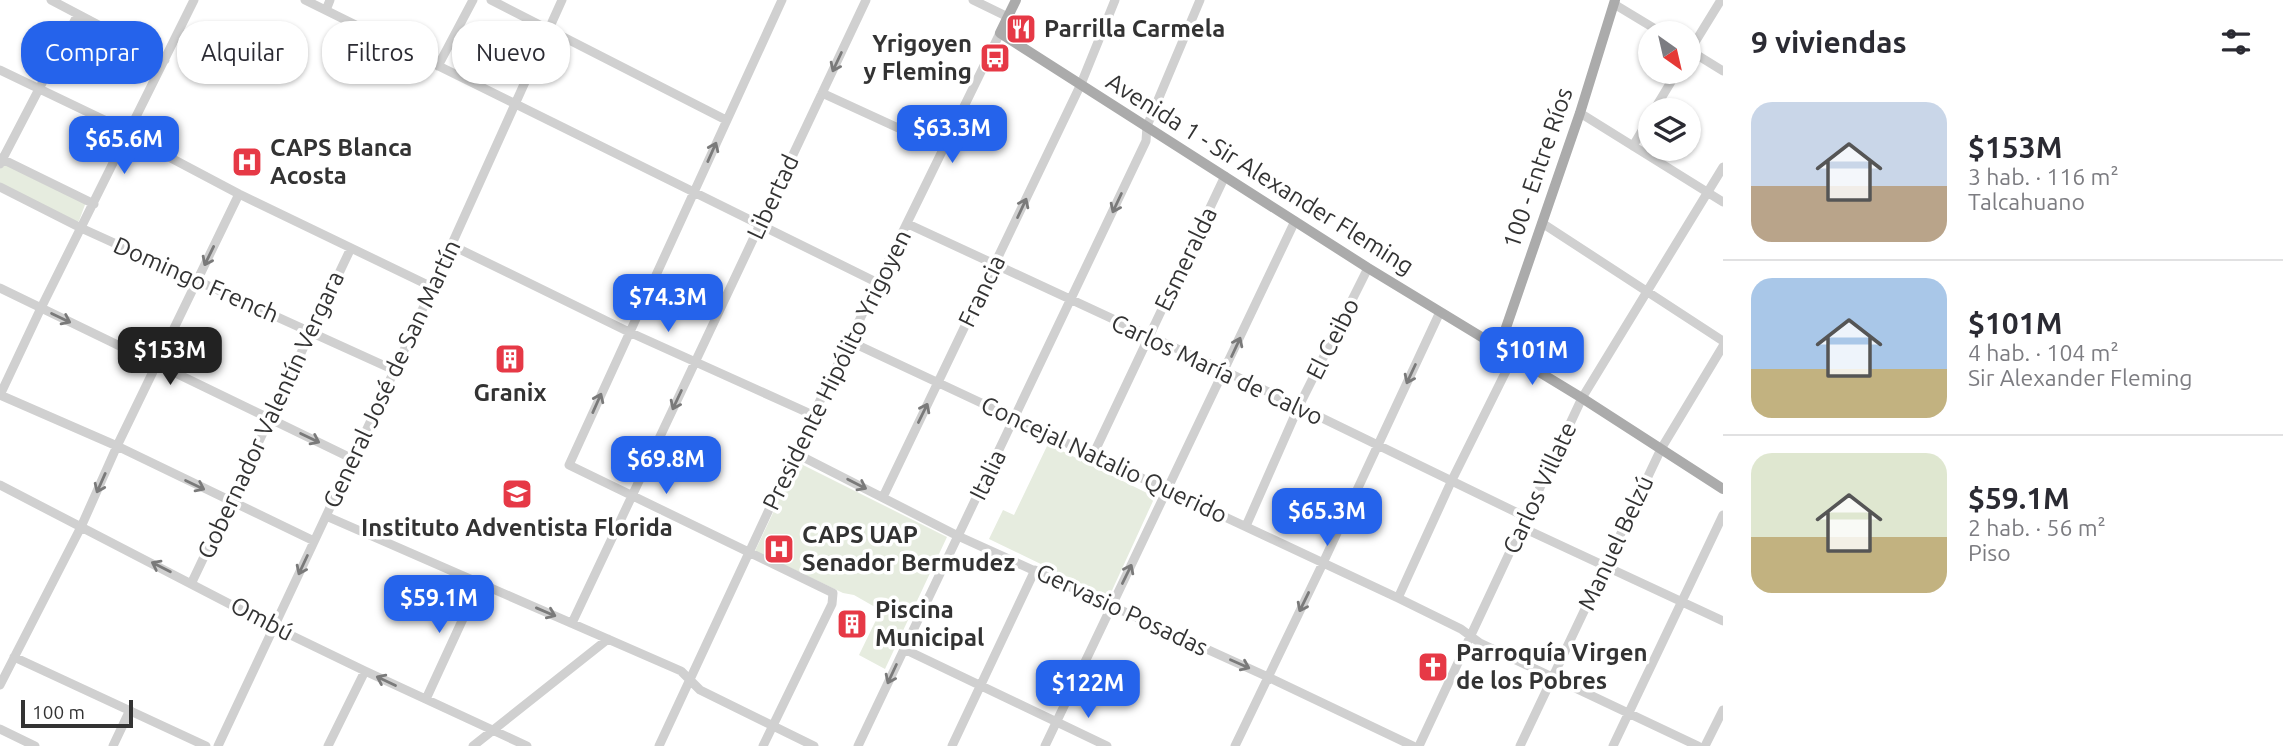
<!DOCTYPE html>
<html lang="es">
<head>
<meta charset="utf-8">
<style>
  :root { --surface:#fff; --page:#f7f7f7; --text:#2b2b33; --muted:#7c7c81; --line:#e1e1e2; --accent:#2563eb }
  body { margin:0; font-family:Ubuntu,sans-serif; background:var(--page); color:var(--text); height:100vh; display:flex; flex-direction:column; font-size:26px; white-space:nowrap }
  * { box-sizing:border-box; margin:0 }
  p { font-size:23px; color:var(--muted) }
  .icon { flex:none; width:38px; height:38px; fill:none; stroke:currentColor; stroke-width:2; stroke-linecap:round; stroke-linejoin:round }
  .map { position:relative; flex:1; overflow:hidden }
  .details { display:flex; flex-direction:column; background:var(--surface); width:560px }
  .details>* { flex:none }
  .top-card { position:absolute; left:21px; top:21px; width:665px; height:63px; display:flex; gap:14px }
  .needle { width:46px; rotate:146deg }
  .buttons { position:absolute; left:1638px; top:21px; display:grid; gap:14px }
  .buttons a { display:grid; place-items:center; width:63px; height:63px; border-radius:50%; background:var(--surface); box-shadow:0 2px 5px #0004; font-size:35px }
  .scale { position:absolute; left:21px; bottom:18px; width:112px; box-sizing:border-box; padding-left:7px; border:4px solid #333; border-top:0; font-size:19px; line-height:24px; white-space:nowrap; color:#333; -webkit-text-stroke:5px #fff; paint-order:stroke }
  .price { position:absolute; translate:-50% -60px; padding:0 16px; border-radius:14px; background:var(--accent); color:#fff; font-size:23px; line-height:46px; filter:drop-shadow(0 2px 4px #0008) }
  .price::after { content:''; position:absolute; left:50%; top:42px; width:21px; height:16px; margin-left:-10px; background:inherit; clip-path:polygon(0 0,100% 0,50% 100%) }
  .price.current { background:#222; color:#fff }
  ul { padding:0; list-style:none }
  li { display:flex; align-items:center; gap:21px; height:175px; padding:0 28px }
  li+li { border-top:2px solid var(--line) }
  li span { display:grid; place-items:center; flex:none; width:196px; height:140px; border-radius:21px; color:#555 }
  li>.icon { margin-inline-start:auto }
  span .icon { width:84px; height:84px; fill:#fffc; stroke-width:1 }
  li b { font-size:30px }
  h2 { display:flex; justify-content:space-between; align-items:center; height:84px; padding:0 28px; font-size:30px }
  .tag { padding:0 24px; border-radius:28px; background:var(--surface); box-shadow:0 2px 5px #0004; font-size:24px; line-height:63px }
  .tag.current { background:var(--accent); color:#fff }
  main { display:flex; flex:1; min-height:0 }
  .map>svg:first-child { display:block }
  .green { fill:#e6ecdf }
  .lines { fill:none; stroke-linecap:round; stroke-linejoin:round }
  .minor { stroke:#d0d0d0; stroke-width:9 }
  .major { stroke:#ababab; stroke-width:10 }
  .oneway { stroke:#7a7a7a }
  .labels { text-anchor:middle; stroke-width:7; stroke-linejoin:round; paint-order:stroke }
  .poi-label { font-size:24px; font-weight:bold; fill:#333; stroke:#fff; text-anchor:start }
  .street-label { font-size:24px; fill:#333; stroke:#fff }
</style>
</head>
<body>
<main>
<div class="map">
<svg width="1723" height="746" viewBox="0 0 1723 746">
  <rect width="100%" height="100%" fill="#fff"/>
  <path class="green" d="M 3,163 L 86,202 L 79,221 L 77,222 L 0,184 L 0,169 Z
    M 1048,444 L 1151,495 L 1153,501 L 1109,597 L 989,539 L 1003,510 L 1014,515 Z
    M 797,462 L 947,537 L 885,669 L 859,655 L 877,618 L 875,607 L 854,595 L 843,593 L 755,551 Z"/>
  <g class="lines">
    <path class="minor" d="M 51,0 L 165,60
      M 194,0 L 41,308 L 0,395 L 117,446 L 314,541
      M 305,0 L 878,283
      M 491,0 L 726,120
      M 973,0 L 1008,17
      M 1614,4 L 1662,33
      M 326,10 L 330,0
      M 1689,50 L 1723,71
      M 1689,52 L 1721,0
      M 438,66 L 473,0
      M 0,70 L 121,128 L 135,139 L 239,194 L 432,287
      M 822,93 L 944,149
      M 1654,110 L 1677,72
      M 1580,113 L 1723,202
      M 1633,146 L 1650,117
      M 0,158 L 94,204
      M 0,164 L 77,16
      M 0,187 L 81,228 L 394,370
      M 1542,223 L 1723,341
      M 908,224 L 1225,371 L 1526,517
      M 451,245 L 629,332 L 813,415
      M 0,288 L 353,459
      M 849,341 L 1398,598 L 1461,629 L 1480,643 L 1698,746
      M 795,453 L 958,536 L 1268,677 L 1413,746
      M 1093,455 L 1225,176
      M 0,485 L 274,627 L 365,671 L 527,746
      M 883,497 L 1081,84 L 1115,0
      M 326,516 L 681,671 L 700,690 L 814,746
      M 1246,526 L 1298,408 L 1368,268
      M 1521,527 L 1723,621
      M 192,582 L 351,248
      M 1398,598 L 1451,482 L 1513,357
      M 572,623 L 866,0
      M 904,649 L 1107,746
      M 14,657 L 206,746
      M 0,685 L 81,527 L 117,446 L 239,194
      M 426,699 L 479,584
      M 0,729 L 35,746
      M 113,746 L 130,710
      M 218,746 L 405,348 L 562,0
      M 328,746 L 365,671
      M 473,746 L 608,639
      M 659,746 L 813,415 L 1000,33
      M 763,746 L 832,604 L 833,593 L 569,465 L 782,0
      M 858,746 L 1146,141 L 1147,126 L 1200,0
      M 952,746 L 1035,570
      M 1045,746 L 1295,221
      M 1235,746 L 1323,563 L 1440,312
      M 1419,746 L 1582,398 L 1723,167
      M 1520,746 L 1661,449 L 1723,346
      M 1613,746 L 1723,515
      M 1705,746 L 1723,710"/>
    <path class="major" d="M 1016,0 L 1000,33 L 1368,268 L 1582,398 L 1723,489
      M 1499,348 L 1580,113 L 1615,0"/>
  </g>
  <defs><path id="oneway-shaft" d="M-6 0H5M1.5-3L5.5 0L1.5 3" fill="none" stroke-width="1.6" stroke-linecap="round" stroke-linejoin="round" transform="scale(1.75)"/></defs>
  <g class="oneway">
    <use href="#oneway-shaft" transform="translate(837 62) rotate(115)"/>
    <use href="#oneway-shaft" transform="translate(712 152) rotate(-66)"/>
    <use href="#oneway-shaft" transform="translate(1117 203) rotate(115)"/>
    <use href="#oneway-shaft" transform="translate(1022 208) rotate(-65)"/>
    <use href="#oneway-shaft" transform="translate(209 256) rotate(116)"/>
    <use href="#oneway-shaft" transform="translate(61 318) rotate(26)"/>
    <use href="#oneway-shaft" transform="translate(1236 347) rotate(-65)"/>
    <use href="#oneway-shaft" transform="translate(1411 374) rotate(115)"/>
    <use href="#oneway-shaft" transform="translate(677 400) rotate(115)"/>
    <use href="#oneway-shaft" transform="translate(597 403) rotate(-66)"/>
    <use href="#oneway-shaft" transform="translate(923 413) rotate(-64)"/>
    <use href="#oneway-shaft" transform="translate(310 438) rotate(26)"/>
    <use href="#oneway-shaft" transform="translate(101 483) rotate(114)"/>
    <use href="#oneway-shaft" transform="translate(857 484) rotate(27)"/>
    <use href="#oneway-shaft" transform="translate(195 485) rotate(26)"/>
    <use href="#oneway-shaft" transform="translate(303 565) rotate(115)"/>
    <use href="#oneway-shaft" transform="translate(161 567) rotate(-153)"/>
    <use href="#oneway-shaft" transform="translate(1127 574) rotate(-64)"/>
    <use href="#oneway-shaft" transform="translate(1304 602) rotate(116)"/>
    <use href="#oneway-shaft" transform="translate(546 612) rotate(23)"/>
    <use href="#oneway-shaft" transform="translate(1240 664) rotate(24)"/>
    <use href="#oneway-shaft" transform="translate(892 674) rotate(115)"/>
    <use href="#oneway-shaft" transform="translate(386 681) rotate(-155)"/>
  </g>
  <defs>
    <g id="restaurant-square" transform="scale(1.575)"><rect x="-9" y="-9" width="18" height="18" rx="4" fill="#e63946" stroke="#fff"/><path d="M-5-6h1v4h1v-4h1v4h1v-4h1v5L-1.5 .5V6h-2V.5L-5-1ZM5-6V6H3V1.5H1.5Q1.5-4 5-6Z" fill="#fff"/></g>
    <g id="bus-square" transform="scale(1.575)"><rect x="-9" y="-9" width="18" height="18" rx="4" fill="#e63946" stroke="#fff"/><path d="M-5-6H5V4H4V6H2V4H-2V6H-4V4H-5ZM-3.5-4V0h7V-4ZM-3.5 1.2v1.5H-2V1.2ZM2 1.2v1.5H3.5V1.2Z" fill="#fff"/></g>
    <g id="hospital-square" transform="scale(1.575)"><rect x="-9" y="-9" width="18" height="18" rx="4" fill="#e63946" stroke="#fff"/><path d="M-5-5h3v3.5h4V-5h3V5h-3V1.5h-4V5h-3Z" fill="#fff"/></g>
    <g id="building-square" transform="scale(1.575)"><rect x="-9" y="-9" width="18" height="18" rx="4" fill="#e63946" stroke="#fff"/><path d="M-4-6H4V6H1V3H-1V6H-4ZM-2.5-4.3h1.7v1.8h-1.7ZM.8-4.3h1.7v1.8H.8ZM-2.5-1h1.7V.8h-1.7ZM.8-1h1.7V.8H.8Z" fill="#fff"/></g>
    <g id="school-square" transform="scale(1.575)"><rect x="-9" y="-9" width="18" height="18" rx="4" fill="#e63946" stroke="#fff"/><path d="M0-5L7-2L0 1L-7-2ZM-4 1L0 2.5L4 1V4Q0 6-4 4Z" fill="#fff"/></g>
    <g id="church-square" transform="scale(1.575)"><rect x="-9" y="-9" width="18" height="18" rx="4" fill="#e63946" stroke="#fff"/><path d="M-1.2-6h2.4v3.5h3.3v2.4h-3.3V6h-2.4V-.1h-3.3v-2.4h3.3Z" fill="#fff"/></g>
  </defs>
  <g fill-rule="evenodd">
    <use href="#restaurant-square" x="1021" y="29"/>
    <use href="#bus-square" x="995" y="58"/>
    <use href="#hospital-square" x="247" y="162"/>
    <use href="#building-square" x="510" y="359"/>
    <use href="#school-square" x="517" y="494"/>
    <use href="#hospital-square" x="779" y="549"/>
    <use href="#building-square" x="852" y="624"/>
    <use href="#church-square" x="1433" y="667"/>
  </g>
  <g class="labels">
    <g class="poi-label">
      <text x="1044" y="37">Parrilla Carmela</text>
      <text x="972" y="52" text-anchor="end">Yrigoyen<tspan x="972" dy="28">y Fleming</tspan></text>
      <text x="270" y="156">CAPS Blanca<tspan x="270" dy="28">Acosta</tspan></text>
      <text x="510" y="401" text-anchor="middle">Granix</text>
      <text x="517" y="536" text-anchor="middle">Instituto Adventista Florida</text>
      <text x="802" y="543">CAPS UAP<tspan x="802" dy="28">Senador Bermudez</tspan></text>
      <text x="875" y="618">Piscina<tspan x="875" dy="28">Municipal</tspan></text>
      <text x="1456" y="661">Parroquía Virgen<tspan x="1456" dy="28">de los Pobres</tspan></text>
    </g>
    <g class="street-label">
      <text transform="translate(1538 168) rotate(-71)" y="8">100 - Entre Ríos</text>
      <text transform="translate(1260 174) rotate(32)" y="8">Avenida 1 - Sir Alexander Fleming</text>
      <text transform="translate(773 197) rotate(-65)" y="8">Libertad</text>
      <text transform="translate(1186 259) rotate(-64)" y="8">Esmeralda</text>
      <text transform="translate(196 280) rotate(24)" y="8">Domingo French</text>
      <text transform="translate(982 291) rotate(-64)" y="8">Francia</text>
      <text transform="translate(1333 339) rotate(-63)" y="8">El Ceibo</text>
      <text transform="translate(837 370) rotate(-64)" y="8">Presidente Hipólito Yrigoyen</text>
      <text transform="translate(1217 370) rotate(25)" y="8">Carlos María de Calvo</text>
      <text transform="translate(392 374) rotate(-65)" y="8">General José de San Martín</text>
      <text transform="translate(271 415) rotate(-65)" y="8">Gobernador Valentín Vergara</text>
      <text transform="translate(1104 460) rotate(25)" y="8">Concejal Natalio Querido</text>
      <text transform="translate(988 475) rotate(-64)" y="8">Italia</text>
      <text transform="translate(1540 488) rotate(-65)" y="8">Carlos Villate</text>
      <text transform="translate(1616 543) rotate(-65)" y="8">Manuel Belzú</text>
      <text transform="translate(1122 610) rotate(25)" y="8">Gervasio Posadas</text>
      <text transform="translate(262 619) rotate(28)" y="8">Ombú</text>
    </g>
  </g>
</svg>
<div class="buttons">
<a><svg class="needle" viewBox="-14 -14 28 28"><path d="M0-13l5 13h-10z" fill="#e53935"/><path d="M0 13l5-13h-10z" fill="#7c7c81"/></svg></a>
<a><svg class="icon" aria-label="layers" viewBox="0 0 24 24"><path d="M12 4l9 5-9 5-9-5zM3 14l9 5 9-5"/></svg></a>
</div>
<div class="scale">100 m</div>
<b class="price" style="left:952px;top:165px">$63.3M</b>
<b class="price" style="left:124px;top:176px">$65.6M</b>
<b class="price" style="left:668px;top:334px">$74.3M</b>
<b class="price current" style="left:170px;top:387px">$153M</b>
<b class="price" style="left:1532px;top:387px">$101M</b>
<b class="price" style="left:666px;top:496px">$69.8M</b>
<b class="price" style="left:1327px;top:548px">$65.3M</b>
<b class="price" style="left:439px;top:635px">$59.1M</b>
<b class="price" style="left:1088px;top:720px">$122M</b>
<div class="top-card">
<a class="tag current">Comprar</a>
<a class="tag">Alquilar</a>
<a class="tag">Filtros</a>
<a class="tag">Nuevo</a>
</div>
</div>
<section class="details">
<h2>9 viviendas<svg class="icon" aria-label="filters" viewBox="0 0 24 24"><path d="M4 7h16M4 17h16"/><circle cx="9" cy="7" r="2"/><circle cx="15" cy="17" r="2"/></svg></h2>
<ul>
<li><span style="background:linear-gradient(#c9d6e8 60%,#b9a48a 0)"><svg class="icon" aria-label="home" viewBox="0 0 24 24"><path d="M3 11l9-7 9 7M6 9v11h12V9"/></svg></span><div><b>$153M</b><p>3 hab. · 116 m²</p><p>Talcahuano</p></div></li>
<li><span style="background:linear-gradient(#a9c7e8 65%,#c2b280 0)"><svg class="icon" aria-label="home" viewBox="0 0 24 24"><path d="M3 11l9-7 9 7M6 9v11h12V9"/></svg></span><div><b>$101M</b><p>4 hab. · 104 m²</p><p>Sir Alexander Fleming</p></div></li>
<li><span style="background:linear-gradient(#dfe7d0 60%,#c2b280 0)"><svg class="icon" aria-label="home" viewBox="0 0 24 24"><path d="M3 11l9-7 9 7M6 9v11h12V9"/></svg></span><div><b>$59.1M</b><p>2 hab. · 56 m²</p><p>Piso</p></div></li>
</ul>
</section>
</main>
</body>
</html>
